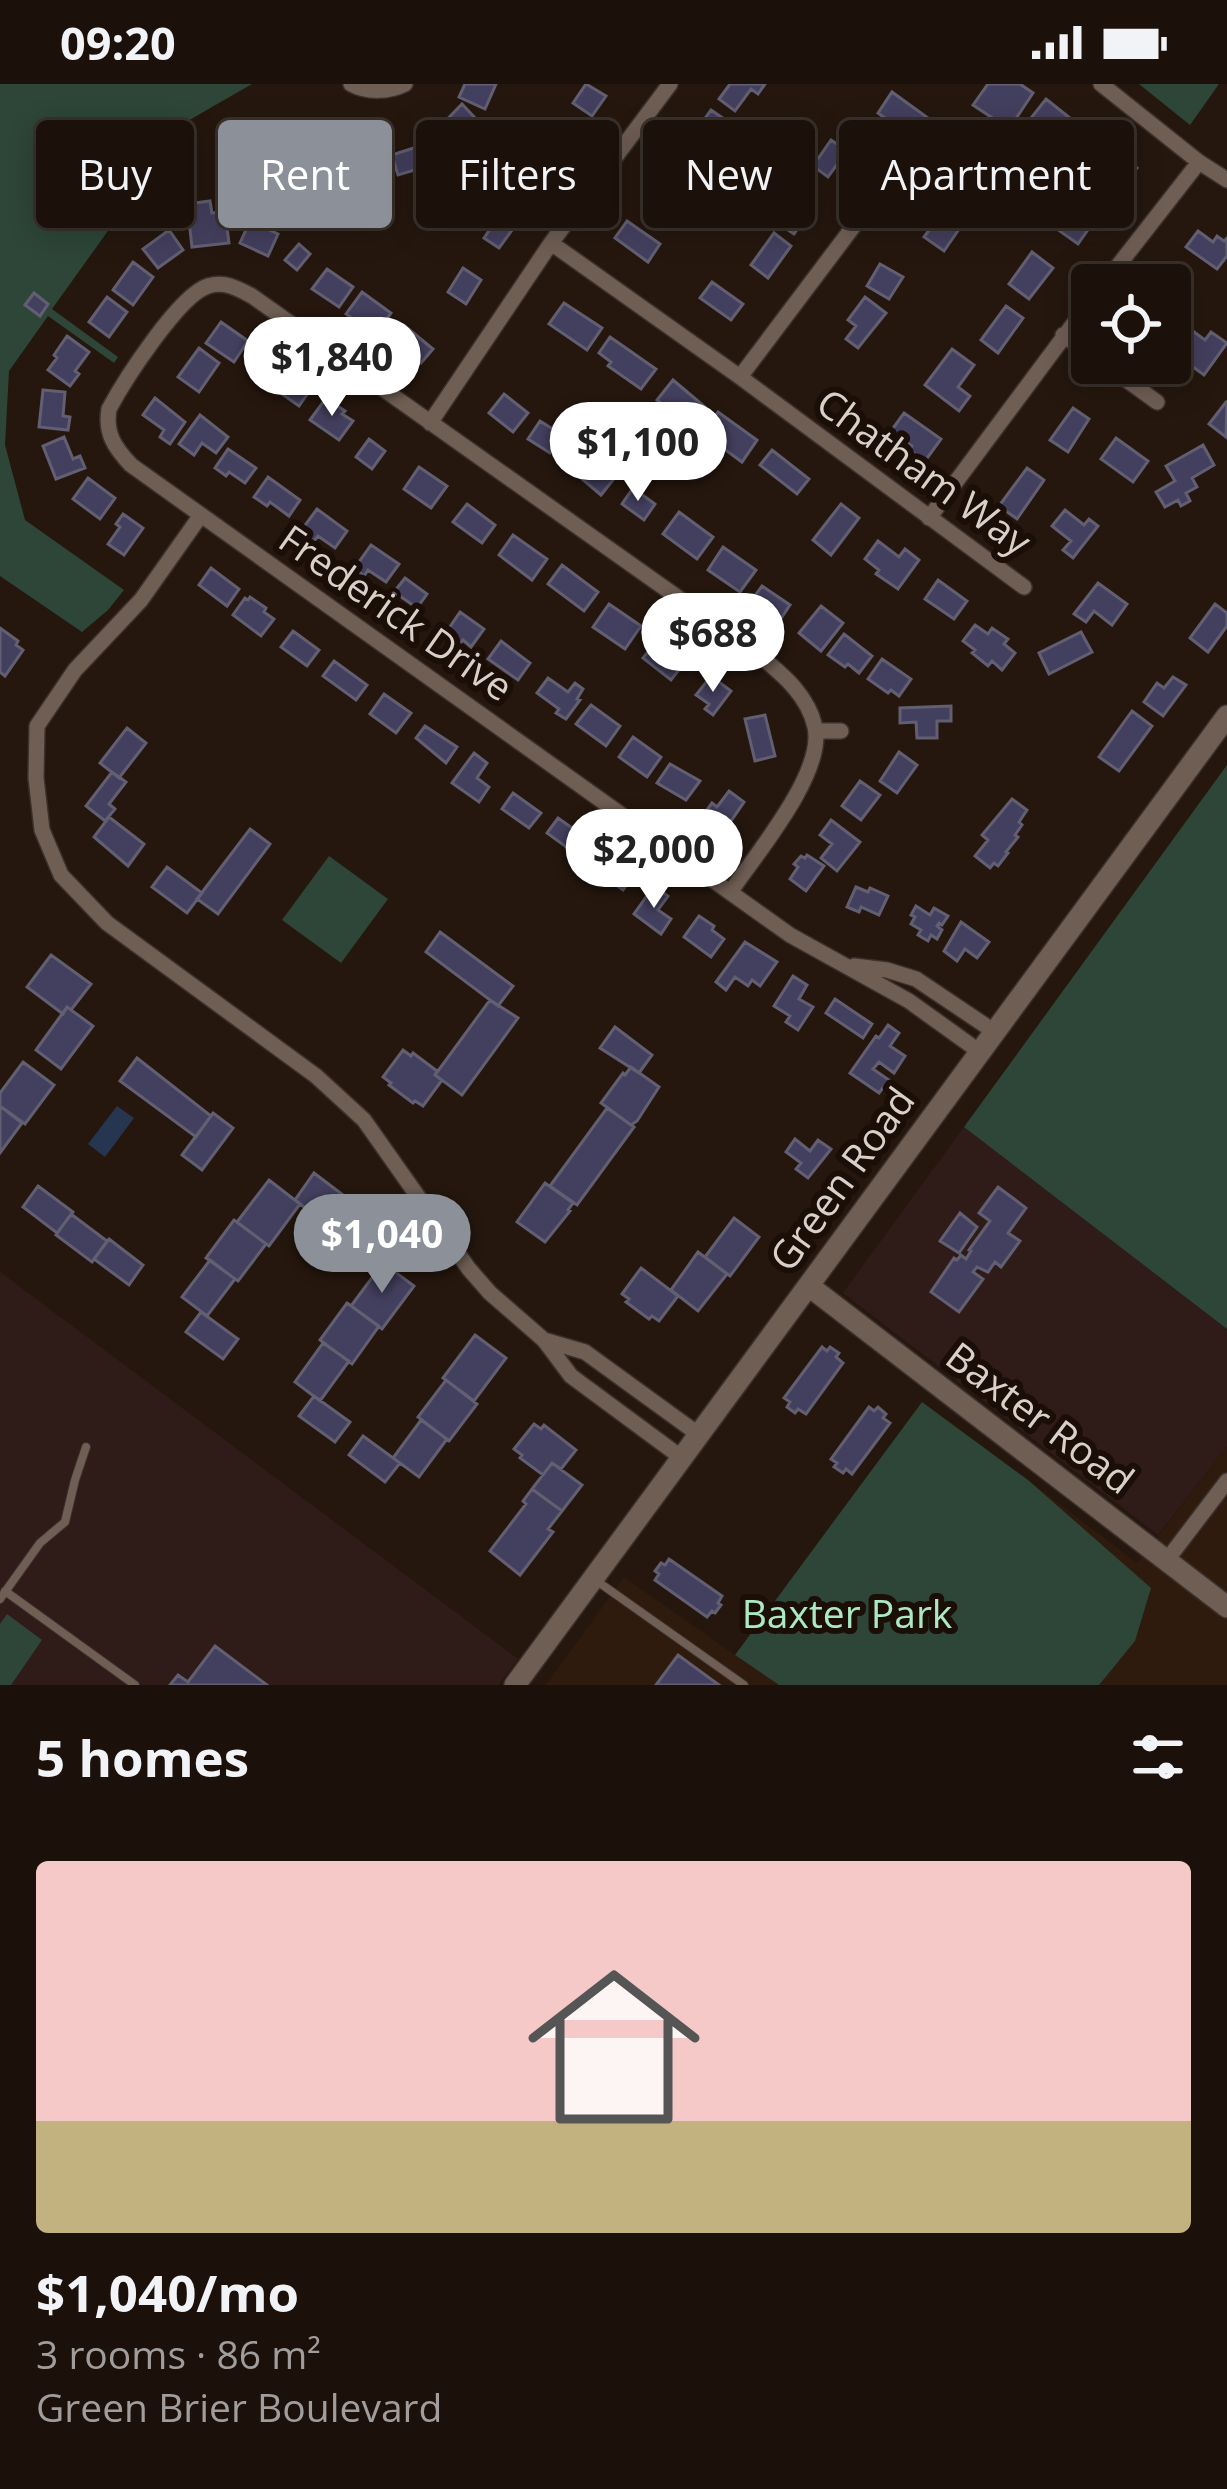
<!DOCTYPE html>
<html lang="en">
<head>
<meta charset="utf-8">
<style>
  :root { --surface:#1c110a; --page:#251a13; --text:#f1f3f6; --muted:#a09d9c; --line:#3a312b; --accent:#8c9099 }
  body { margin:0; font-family:"Open Sans",sans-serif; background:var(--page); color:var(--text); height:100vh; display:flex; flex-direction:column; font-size:45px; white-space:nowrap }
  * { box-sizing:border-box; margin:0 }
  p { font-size:39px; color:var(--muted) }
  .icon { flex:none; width:66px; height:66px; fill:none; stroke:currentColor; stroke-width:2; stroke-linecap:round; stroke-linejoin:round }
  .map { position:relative; height:1601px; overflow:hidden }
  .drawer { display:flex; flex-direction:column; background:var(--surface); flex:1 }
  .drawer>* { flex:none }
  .top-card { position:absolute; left:36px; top:36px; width:1155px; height:108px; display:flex; gap:24px }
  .controls { position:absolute; left:1071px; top:180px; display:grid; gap:24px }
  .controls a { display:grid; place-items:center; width:120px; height:120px; border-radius:12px; background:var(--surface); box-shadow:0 6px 30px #0003,0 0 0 3px var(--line); font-size:60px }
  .price { position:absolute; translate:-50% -102px; padding:0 27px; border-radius:42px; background:#fff; color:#222; font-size:39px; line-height:78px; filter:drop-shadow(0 3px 6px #0008) }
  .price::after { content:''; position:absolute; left:50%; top:72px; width:36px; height:27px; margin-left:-18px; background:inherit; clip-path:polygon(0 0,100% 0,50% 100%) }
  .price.active { background:var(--accent); color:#fff }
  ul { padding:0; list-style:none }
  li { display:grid; align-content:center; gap:24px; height:636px; padding:0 36px }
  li+li { border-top:3px solid var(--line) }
  li span { display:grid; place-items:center; height:372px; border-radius:12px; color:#555 }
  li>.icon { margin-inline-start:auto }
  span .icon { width:216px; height:216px; fill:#fffc; stroke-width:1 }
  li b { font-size:51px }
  h2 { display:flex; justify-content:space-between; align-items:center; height:144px; padding:0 36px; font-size:51px }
  .tag { padding:0 42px; border-radius:12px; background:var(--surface); box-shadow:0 6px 30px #0003,0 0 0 3px var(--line); font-size:42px; line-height:108px }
  .tag.active { background:var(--accent); color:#fff }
  .status { display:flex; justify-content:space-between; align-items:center; height:84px; padding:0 60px; background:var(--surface); direction:ltr }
  .status svg { height:33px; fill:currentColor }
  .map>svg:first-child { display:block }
  .commercial { fill:#2f1c19 }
  .built { fill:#2e1b0e }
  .green { fill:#2d4637 }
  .water { fill:#263550 }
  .building { fill:#433f5e; stroke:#615f71; stroke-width:3 }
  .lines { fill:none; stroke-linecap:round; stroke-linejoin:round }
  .lane-casing { stroke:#3a302c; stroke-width:10 }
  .street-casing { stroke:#3a302c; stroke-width:18 }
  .secondary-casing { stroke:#3a302c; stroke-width:24 }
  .lane { stroke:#6f5e54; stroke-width:8 }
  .street { stroke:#6f5e54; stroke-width:15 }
  .secondary { stroke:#6f5e54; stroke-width:21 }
  .labels { text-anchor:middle; stroke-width:12; stroke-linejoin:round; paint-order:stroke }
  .street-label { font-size:39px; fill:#d9d0ca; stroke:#1b0e06 }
  .park-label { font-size:39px; fill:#aae9c2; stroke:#1b0e06 }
</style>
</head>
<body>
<div class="status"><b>09:20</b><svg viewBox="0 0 49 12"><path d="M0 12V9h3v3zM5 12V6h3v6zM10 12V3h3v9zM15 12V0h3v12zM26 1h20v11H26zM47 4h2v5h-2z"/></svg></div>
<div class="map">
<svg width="1227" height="1601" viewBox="0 0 1227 1601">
  <rect width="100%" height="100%" fill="#25170e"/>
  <path class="commercial" d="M 964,1043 L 1227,1245 L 1227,1363 L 1158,1451 L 843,1209 Z
    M 0,1188 L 518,1575 L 498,1601 L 0,1601 Z"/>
  <path class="built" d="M 1227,1363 L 1227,1601 L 877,1601 L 1028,1396 L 1137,1479 Z
    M 624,1493 L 735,1571 L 779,1601 L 546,1601 Z"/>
  <path class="green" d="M 0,0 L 252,0 L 186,38 L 52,225 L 118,273 L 114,279 L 48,232 L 9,287 L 5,361 L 25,436 L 124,506 L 108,526 L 82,548 L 0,492 Z
    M 1139,0 L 1219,0 L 1190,41 Z
    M 1227,681 L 1227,1245 L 964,1043 Z
    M 329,772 L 388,815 L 341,879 L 282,836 Z
    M 922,1318 L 1028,1396 L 1151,1504 L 1135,1557 L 1099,1601 L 779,1601 L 735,1571 Z
    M 7,1530 L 42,1556 L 11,1601 L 0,1601 L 0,1540 Z"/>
  <path class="water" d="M 117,1022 L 134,1034 L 105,1073 L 88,1060 Z"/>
  <path class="building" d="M 465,0 L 496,0 L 485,25 L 459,13 Z
    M 586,0 L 606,12 L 592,32 L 573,19 Z
    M 730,0 L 765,0 L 758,10 L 751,5 L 735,27 L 719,15 Z
    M 988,0 L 1020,0 L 1033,9 L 1009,45 L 973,21 Z
    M 892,8 L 928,34 L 913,54 L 878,29 Z
    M 1046,15 L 1080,42 L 1065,61 L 1060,57 L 1055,63 L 1042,53 L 1047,47 L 1031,34 Z
    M 462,20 L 476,35 L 444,66 L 431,52 Z
    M 711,26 L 730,39 L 706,74 L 686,61 Z
    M 943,50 L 972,89 L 938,115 L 924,96 L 940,84 L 924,63 Z
    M 289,52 L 324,66 L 316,87 L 281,74 Z
    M 831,56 L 847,67 L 828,93 L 813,82 Z
    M 558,57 L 571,68 L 556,86 L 543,75 Z
    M 429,59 L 435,80 L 398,91 L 392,71 Z
    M 1106,60 L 1137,84 L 1123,102 L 1116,97 L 1112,104 L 1087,85 Z
    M 359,64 L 369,67 L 362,95 L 333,88 L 338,68 L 356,73 Z
    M 665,84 L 687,99 L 676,115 L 654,99 Z
    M 528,85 L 548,100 L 525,130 L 505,115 Z
    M 1077,110 L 1101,127 L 1078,160 L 1054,143 Z
    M 792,112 L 811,125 L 794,150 L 775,137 Z
    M 210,117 L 212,129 L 225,128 L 229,159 L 192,163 L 187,120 Z
    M 935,118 L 964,138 L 944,167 L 924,153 L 932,142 L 923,135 Z
    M 499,132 L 515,142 L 499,164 L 484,154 Z
    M 250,137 L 278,150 L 268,172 L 240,159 Z
    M 627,137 L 660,160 L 648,178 L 615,154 Z
    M 169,146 L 183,166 L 158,184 L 143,165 Z
    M 1198,147 L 1213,158 L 1217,152 L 1224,157 L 1227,154 L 1227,172 L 1217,185 L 1186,163 Z
    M 774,149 L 791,162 L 768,194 L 751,181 Z
    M 299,160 L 310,170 L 297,186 L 285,176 Z
    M 1032,168 L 1053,184 L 1029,215 L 1009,200 Z
    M 133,178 L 153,193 L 133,221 L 113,206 Z
    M 880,180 L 903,193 L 889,215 L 867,202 Z
    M 463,184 L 481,196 L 466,220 L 448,208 Z
    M 327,185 L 353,203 L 339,223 L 312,205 Z
    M 712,198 L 743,220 L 731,236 L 700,214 Z
    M 362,208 L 391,229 L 378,247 L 368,240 L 366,244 L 346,230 Z
    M 34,209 L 48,220 L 40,232 L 25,221 Z
    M 107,213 L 127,228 L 109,253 L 89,238 Z
    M 865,213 L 886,229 L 858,264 L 846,255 L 856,242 L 848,236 Z
    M 564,219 L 602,244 L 587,266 L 549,240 Z
    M 1006,222 L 1023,234 L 998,269 L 981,256 Z
    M 221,238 L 248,257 L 234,278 L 206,259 Z
    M 405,242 L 433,265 L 421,279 L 393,257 Z
    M 1190,245 L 1205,256 L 1211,248 L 1227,259 L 1204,291 L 1186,278 L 1190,272 L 1177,263 Z
    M 67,252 L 89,268 L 75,287 L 79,290 L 70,302 L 48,286 L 57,274 L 54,271 Z
    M 610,253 L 656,285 L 641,305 L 608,282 L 611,278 L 599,269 Z
    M 199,264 L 219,279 L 199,308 L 178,293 Z
    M 952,265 L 974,281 L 958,303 L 970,312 L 959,327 L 925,301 Z
    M 276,281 L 311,305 L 299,322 L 265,298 Z
    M 673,296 L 705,323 L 689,342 L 657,316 Z
    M 43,306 L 65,308 L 63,332 L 70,333 L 68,346 L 39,343 Z
    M 504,310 L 528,329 L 513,348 L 489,329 Z
    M 155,314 L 185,338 L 170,360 L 160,353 L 164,346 L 143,331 Z
    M 326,314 L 345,327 L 342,330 L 353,337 L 339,356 L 310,336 Z
    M 1226,318 L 1227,319 L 1226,353 L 1209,340 Z
    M 1073,324 L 1089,335 L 1068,368 L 1050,356 Z
    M 718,328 L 757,356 L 742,378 L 716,359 L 721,352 L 708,343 Z
    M 904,329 L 941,355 L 925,377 L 909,366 L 912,362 L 891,347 Z
    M 200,331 L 228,353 L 216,369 L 202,359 L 194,371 L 179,360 Z
    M 540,337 L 562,351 L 550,369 L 528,355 Z
    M 64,353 L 73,375 L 80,372 L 85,384 L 56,395 L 43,362 Z
    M 1116,354 L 1148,377 L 1133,398 L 1101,375 Z
    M 369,355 L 385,367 L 372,385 L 356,373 Z
    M 1203,361 L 1214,381 L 1192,394 L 1197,403 L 1186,409 L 1190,417 L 1181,422 L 1178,416 L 1165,423 L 1156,408 L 1175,397 L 1166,382 Z
    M 228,365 L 256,384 L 245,399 L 229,388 L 226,392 L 215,384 Z
    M 772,366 L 809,395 L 797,410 L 760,381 Z
    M 591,370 L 617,391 L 601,411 L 575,389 Z
    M 419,383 L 447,402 L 431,424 L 404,405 Z
    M 1027,384 L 1044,396 L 1017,435 L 999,422 Z
    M 268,393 L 300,416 L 289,432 L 270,418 L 267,422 L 254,413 Z
    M 88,394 L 115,414 L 100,435 L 73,415 Z
    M 633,404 L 655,420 L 644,436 L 622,420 Z
    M 467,420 L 495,441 L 482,459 L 453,438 Z
    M 841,420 L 859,434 L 831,471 L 813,456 Z
    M 317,425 L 347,447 L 335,464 L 318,452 L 314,457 L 300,448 Z
    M 1065,426 L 1084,441 L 1089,435 L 1098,442 L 1073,474 L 1063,466 L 1071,457 L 1052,442 Z
    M 679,428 L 713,453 L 697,475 L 663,450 Z
    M 123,430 L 143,444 L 124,471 L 108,460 L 120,443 L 116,440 Z
    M 513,451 L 547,475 L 532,496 L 499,471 Z
    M 878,457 L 899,473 L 905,465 L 919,476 L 898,505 L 876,490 L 879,486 L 865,475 Z
    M 371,461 L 399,480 L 386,498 L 368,486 L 364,492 L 354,485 Z
    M 723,463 L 756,486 L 740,508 L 708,486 Z
    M 562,481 L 598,508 L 584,527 L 548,500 Z
    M 211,484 L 239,505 L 227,522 L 199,501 Z
    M 405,494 L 427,510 L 417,524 L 394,508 Z
    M 938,496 L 967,517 L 954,535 L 925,515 Z
    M 1098,499 L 1127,520 L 1112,541 L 1094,527 L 1086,538 L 1074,530 Z
    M 762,502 L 790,521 L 780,536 L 751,517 Z
    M 250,513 L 266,524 L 264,528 L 274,535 L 261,552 L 233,531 L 245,514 L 248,516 Z
    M 609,520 L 641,542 L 625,565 L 593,543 Z
    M 1215,520 L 1227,529 L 1227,542 L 1208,568 L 1190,554 Z
    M 821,522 L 843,539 L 821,567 L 799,549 Z
    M 460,528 L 484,545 L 471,563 L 463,556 L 459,561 L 445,550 Z
    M 975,541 L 988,550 L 992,544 L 1008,555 L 1004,560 L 1015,569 L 1002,586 L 992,577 L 988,582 L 972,569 L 975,566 L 963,557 Z
    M 0,544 L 18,557 L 16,561 L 23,566 L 5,592 L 0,588 Z
    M 293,547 L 319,566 L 307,582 L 281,563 Z
    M 1081,548 L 1092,568 L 1049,590 L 1039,569 Z
    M 844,550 L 872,572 L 859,589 L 848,580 L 845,583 L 828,571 Z
    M 659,554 L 686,577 L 671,596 L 643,574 Z
    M 501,557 L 530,579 L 518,596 L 488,575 Z
    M 882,575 L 911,595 L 899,612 L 891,606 L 888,609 L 868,595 Z
    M 334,577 L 367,601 L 356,616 L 323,592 Z
    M 711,592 L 731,607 L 713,631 L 705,625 L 709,620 L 696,611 Z
    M 1173,593 L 1186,601 L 1163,632 L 1144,618 L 1157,599 L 1164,604 Z
    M 548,594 L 568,608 L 575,599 L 583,605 L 577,615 L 580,616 L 566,635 L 556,629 L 559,625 L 537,609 Z
    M 384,610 L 411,629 L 396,649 L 370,630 Z
    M 591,621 L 620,642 L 606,662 L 576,640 Z
    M 951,622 L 951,637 L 937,637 L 937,654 L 917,654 L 916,638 L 900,639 L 900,624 Z
    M 1132,627 L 1152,642 L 1119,687 L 1099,673 Z
    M 765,631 L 775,672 L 755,677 L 745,635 Z
    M 425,642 L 457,663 L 446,679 L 416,654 Z
    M 127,644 L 146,659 L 119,694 L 100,679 Z
    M 633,653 L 661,673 L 647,693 L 619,673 Z
    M 899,668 L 917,681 L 897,709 L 880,697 Z
    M 474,669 L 487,679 L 477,694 L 489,703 L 479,718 L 452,699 Z
    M 670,680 L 700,697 L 686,716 L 657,699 Z
    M 112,688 L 126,698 L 109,720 L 115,725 L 105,737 L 86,722 Z
    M 860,697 L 880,711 L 861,736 L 842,722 Z
    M 729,707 L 744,718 L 722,750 L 701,734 L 712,719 L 717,723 Z
    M 513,709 L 541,729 L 529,744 L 502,725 Z
    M 1012,715 L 1027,726 L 1019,738 L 1022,741 L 1015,751 L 1018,753 L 1006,768 L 1008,769 L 998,782 L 994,779 L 990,784 L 975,772 L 988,756 L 982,751 Z
    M 109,733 L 144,760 L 128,782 L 94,753 Z
    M 558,734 L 592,758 L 580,773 L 547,749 Z
    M 831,736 L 860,758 L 837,787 L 821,774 L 832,760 L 820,751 Z
    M 250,745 L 270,760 L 218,830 L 197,815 Z
    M 607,769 L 635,789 L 623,806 L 604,792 L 599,799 L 590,792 Z
    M 807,771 L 824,782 L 806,807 L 790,795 L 798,783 L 794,780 L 801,772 L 805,774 Z
    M 167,783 L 202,809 L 187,829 L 152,803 Z
    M 654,802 L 668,812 L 658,826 L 671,835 L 661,850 L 634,830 Z
    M 856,803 L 868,808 L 870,804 L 888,812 L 879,831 L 861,823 L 859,828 L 847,823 Z
    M 916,822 L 930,831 L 934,824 L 948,832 L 942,841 L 939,839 L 937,842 L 942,846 L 937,855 L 931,851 L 928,857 L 918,851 L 921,846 L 911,840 L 915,833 L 911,831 Z
    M 699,832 L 714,842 L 712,846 L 724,855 L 711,873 L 684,853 Z
    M 961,838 L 989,858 L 977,874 L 965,865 L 957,877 L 944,867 Z
    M 440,848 L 513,902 L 498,922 L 426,868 Z
    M 745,858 L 777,878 L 760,902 L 752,896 L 748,902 L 735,893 L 726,906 L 716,898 Z
    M 51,871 L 91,900 L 71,926 L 67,923 L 63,930 L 27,903 Z
    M 793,892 L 807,901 L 799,915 L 813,923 L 798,946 L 786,938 L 790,932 L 774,922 Z
    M 835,915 L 872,940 L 863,954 L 826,929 Z
    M 490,916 L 518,934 L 462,1011 L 435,991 Z
    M 67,923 L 93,942 L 61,985 L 36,966 Z
    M 888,941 L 899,949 L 890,962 L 905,972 L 894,989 L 879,978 L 873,985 L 889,996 L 879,1009 L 850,989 L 876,952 L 879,954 Z
    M 615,943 L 652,971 L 639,989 L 600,964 Z
    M 403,966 L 411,972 L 413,969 L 437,987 L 435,991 L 442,996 L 423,1022 L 415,1017 L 413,1019 L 389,1001 L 391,999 L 383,993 Z
    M 137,974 L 211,1032 L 196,1053 L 120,997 Z
    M 23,978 L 54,1001 L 25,1040 L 0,1022 L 0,1009 Z
    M 631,983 L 659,1003 L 637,1037 L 631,1041 L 601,1019 L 623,989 L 625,991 Z
    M 0,1022 L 22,1039 L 0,1069 Z
    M 607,1024 L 634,1043 L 577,1121 L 550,1102 Z
    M 213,1029 L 233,1044 L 202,1086 L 182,1071 Z
    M 795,1055 L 810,1067 L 818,1056 L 831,1065 L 808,1094 L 796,1085 L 801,1079 L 786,1068 Z
    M 314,1089 L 351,1117 L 331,1144 L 295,1116 Z
    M 269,1096 L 300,1120 L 269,1162 L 237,1138 Z
    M 545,1099 L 573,1119 L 568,1126 L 570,1127 L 545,1158 L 517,1138 Z
    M 38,1102 L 73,1128 L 57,1149 L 23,1123 Z
    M 998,1103 L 1026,1124 L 1008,1149 L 1020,1157 L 1001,1183 L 995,1178 L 988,1188 L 977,1183 L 973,1188 L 983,1195 L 959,1228 L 931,1208 L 954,1174 L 957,1176 L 961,1171 L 966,1175 L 971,1167 L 969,1166 L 990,1137 L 979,1129 Z
    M 960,1129 L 977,1143 L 959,1169 L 940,1157 Z
    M 71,1130 L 107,1157 L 92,1178 L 56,1151 Z
    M 734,1134 L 759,1153 L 730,1192 L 705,1173 Z
    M 234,1136 L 266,1160 L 238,1197 L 206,1174 Z
    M 109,1155 L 143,1181 L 129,1201 L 94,1175 Z
    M 698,1168 L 727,1190 L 698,1227 L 671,1206 Z
    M 210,1176 L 235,1195 L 207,1232 L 182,1213 Z
    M 383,1179 L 414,1202 L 382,1245 L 351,1222 Z
    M 641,1184 L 678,1212 L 659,1237 L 652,1232 L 649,1235 L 626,1218 L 629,1215 L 622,1210 Z
    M 347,1219 L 379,1242 L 352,1280 L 320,1256 Z
    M 201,1228 L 238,1255 L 223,1275 L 186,1248 Z
    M 475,1251 L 506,1274 L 474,1317 L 443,1294 Z
    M 323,1259 L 349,1277 L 320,1317 L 295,1298 Z
    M 822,1263 L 827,1267 L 830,1263 L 839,1269 L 836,1273 L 843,1279 L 806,1330 L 798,1325 L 795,1329 L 787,1323 L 790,1318 L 784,1314 Z
    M 446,1296 L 477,1320 L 449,1357 L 418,1333 Z
    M 314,1312 L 350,1338 L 335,1358 L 299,1332 Z
    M 869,1323 L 874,1327 L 878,1323 L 886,1330 L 883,1334 L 890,1339 L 852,1390 L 846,1385 L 843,1389 L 834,1383 L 837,1379 L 831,1375 Z
    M 421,1336 L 447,1355 L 419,1393 L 393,1374 Z
    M 534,1340 L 541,1345 L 544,1341 L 576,1366 L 561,1385 L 552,1379 L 543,1391 L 520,1374 L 522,1371 L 514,1365 Z
    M 363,1352 L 400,1379 L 385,1398 L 349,1371 Z
    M 552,1379 L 582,1401 L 562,1427 L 532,1405 Z
    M 532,1405 L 562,1427 L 548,1445 L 553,1448 L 520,1491 L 490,1467 L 526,1420 L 523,1417 Z
    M 669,1475 L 722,1512 L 718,1519 L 721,1521 L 715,1529 L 712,1527 L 707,1533 L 655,1496 L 659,1490 L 655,1487 L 661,1479 L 665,1481 Z
    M 215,1562 L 267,1601 L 170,1601 L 178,1591 L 188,1598 Z
    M 678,1571 L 719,1601 L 656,1601 Z"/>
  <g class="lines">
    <g class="lane-casing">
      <path id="lane" d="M 594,1495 L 744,1601
        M 5,1507 L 135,1601
        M 0,1515 L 40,1459 L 65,1438 L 75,1396 L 86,1363"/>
    </g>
    <g class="street-casing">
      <path id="street" d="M 351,0 C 367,9 389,8 405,0
        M 1101,0 L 1199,78 L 1227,96
        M 551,159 L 740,293 L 1024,503
        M 1103,201 L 1199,78
        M 1063,251 L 1092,271
        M 1103,279 L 1157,318
        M 740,293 L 874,115
        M 430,339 L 551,159 L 670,0
        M 201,431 L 141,516 L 75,586 L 37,642 L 36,694 L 42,746 L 61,791 L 107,839 L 316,992 L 364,1036 L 469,1185 L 490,1209 L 544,1256 L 571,1292 L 682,1374
        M 929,434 L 1092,215
        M 817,647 L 841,647
        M 731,807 C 756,770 825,689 815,643 C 808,611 783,591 759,571 L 252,212 C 237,204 225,197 208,202 C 179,211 124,297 109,325 C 105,349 114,363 131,381 L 790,851 L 909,917 L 980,968
        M 854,882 L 887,886 L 916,895 L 995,948
        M 544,1256 L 585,1268 L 698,1350
        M 1167,1476 L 1227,1397"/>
    </g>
    <g class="secondary-casing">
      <path id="secondary" d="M 809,1202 L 1227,1523
        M 515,1601 L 1227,632"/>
    </g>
    <use href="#lane" class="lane"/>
    <use href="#street" class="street"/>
    <use href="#secondary" class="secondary"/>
  </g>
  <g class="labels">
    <g class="street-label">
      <text transform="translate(924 388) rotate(36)" y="14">Chatham Way</text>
      <text transform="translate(396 529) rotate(35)" y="14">Frederick Drive</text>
      <text transform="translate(842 1095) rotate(-54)" y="14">Green Road</text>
      <text transform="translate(1040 1334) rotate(37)" y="14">Baxter Road</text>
    </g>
    <g class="park-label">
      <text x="847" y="1544">Baxter Park</text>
    </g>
  </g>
</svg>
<div class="controls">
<a><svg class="icon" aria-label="locate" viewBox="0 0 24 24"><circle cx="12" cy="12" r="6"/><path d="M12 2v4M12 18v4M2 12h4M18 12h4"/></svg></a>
</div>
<b class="price" style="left:332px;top:335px">$1,840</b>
<b class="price" style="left:638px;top:420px">$1,100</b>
<b class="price" style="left:713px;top:611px">$688</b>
<b class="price" style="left:654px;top:827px">$2,000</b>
<b class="price active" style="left:382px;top:1212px">$1,040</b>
<div class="top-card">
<a class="tag">Buy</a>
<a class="tag active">Rent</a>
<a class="tag">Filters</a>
<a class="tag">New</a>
<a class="tag">Apartment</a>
</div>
</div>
<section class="drawer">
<h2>5 homes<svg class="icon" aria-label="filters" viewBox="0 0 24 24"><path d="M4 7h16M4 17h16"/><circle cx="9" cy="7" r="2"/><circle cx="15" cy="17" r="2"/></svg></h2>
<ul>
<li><span style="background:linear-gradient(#f6c9c9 70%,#c2b280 0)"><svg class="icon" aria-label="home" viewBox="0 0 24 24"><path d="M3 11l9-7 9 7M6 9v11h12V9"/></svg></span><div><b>$1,040/mo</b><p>3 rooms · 86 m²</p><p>Green Brier Boulevard</p></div></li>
</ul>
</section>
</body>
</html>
